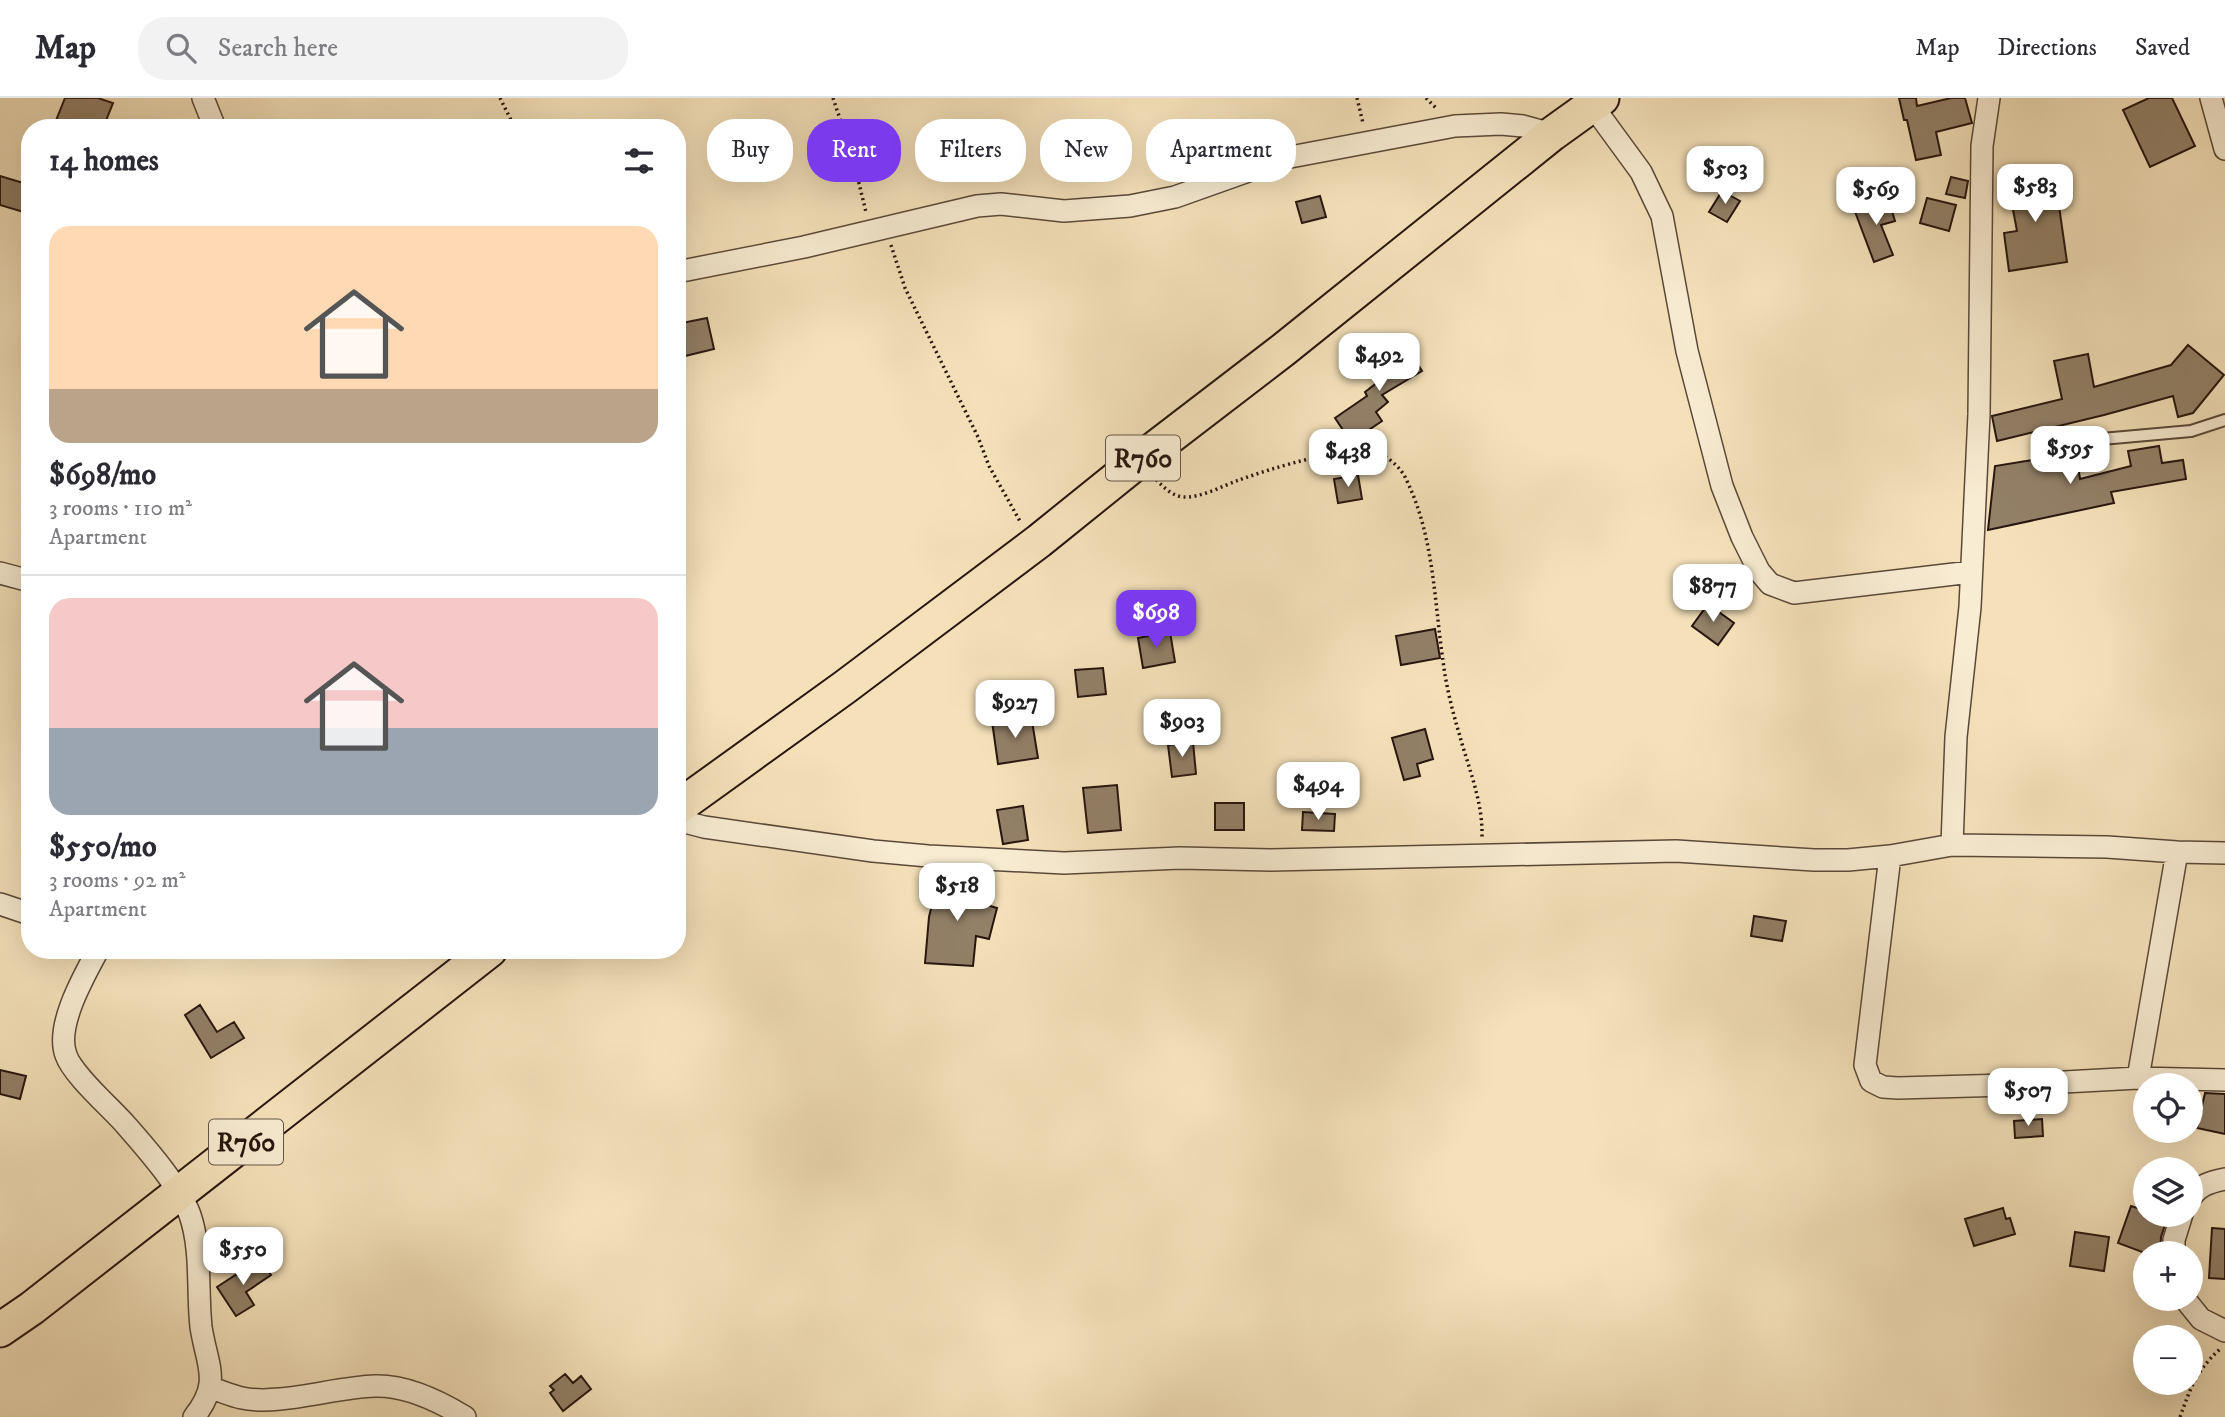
<!DOCTYPE html>
<html lang="en">
<head>
<meta charset="utf-8">
<style>
  :root { --surface:#fff; --page:#f2f2f3; --text:#2b2b33; --muted:#7c7c81; --line:#e1e1e2; --accent:#7c3aed }
  body { margin:0; font-family:"IM FELL DW Pica",serif; background:var(--page); color:var(--text); height:100vh; display:flex; flex-direction:column; font-size:26px; white-space:nowrap }
  * { box-sizing:border-box; margin:0 }
  p { font-size:23px; color:var(--muted) }
  .icon { flex:none; width:38px; height:38px; fill:none; stroke:currentColor; stroke-width:2; stroke-linecap:round; stroke-linejoin:round }
  .map { position:relative; flex:1; overflow:hidden }
  .side { position:absolute; left:21px; top:21px; width:665px; height:840px; display:flex; flex-direction:column; background:var(--surface); border-radius:28px; box-shadow:0 7px 28px #0002 }
  .side>* { flex:none }
  .hud { position:absolute; left:707px; top:21px; width:665px; height:63px; display:flex; gap:14px }
  .fabs { position:absolute; left:2133px; top:975px; display:grid; gap:14px }
  .fabs a { display:grid; place-items:center; width:70px; height:70px; border-radius:50%; background:var(--surface); box-shadow:0 7px 28px #0002; font-size:35px }
  .price { position:absolute; translate:-50% -60px; padding:0 16px; border-radius:14px; background:#fff; color:#222; font-size:23px; line-height:46px; filter:drop-shadow(0 2px 4px #0008) }
  .price::after { content:''; position:absolute; left:50%; top:42px; width:21px; height:16px; margin-left:-10px; background:inherit; clip-path:polygon(0 0,100% 0,50% 100%) }
  .price.active { background:var(--accent); color:#fff }
  ul { padding:0; list-style:none }
  li { display:grid; align-content:center; gap:14px; height:371px; padding:0 28px }
  li+li { border-top:2px solid var(--line) }
  li span { display:grid; place-items:center; height:217px; border-radius:21px; color:#555 }
  li>.icon { margin-inline-start:auto }
  span .icon { width:126px; height:126px; fill:#fffc; stroke-width:1 }
  li b { font-size:30px }
  h2 { display:flex; justify-content:space-between; align-items:center; height:84px; padding:0 28px; font-size:30px }
  .chip { padding:0 24px; border-radius:28px; background:var(--surface); box-shadow:0 7px 28px #0002; font-size:24px; line-height:63px }
  .chip.active { background:var(--accent); color:#fff }
  header { display:flex; align-items:center; gap:42px; box-sizing:border-box; height:98px; padding:0 35px; background:var(--surface); border-bottom:2px solid var(--line) }
  header strong { font-size:33px }
  nav { display:flex; gap:38px; margin-inline-start:auto; font-size:24px }
  .search { width:490px; height:63px; background:var(--page); display:flex; align-items:center; gap:18px; box-sizing:border-box; padding:0 24px; border-radius:28px; color:var(--muted); font-size:26px }
  .map>svg:first-child { display:block }
  .building { fill:#928067; stroke:#27160e; stroke-width:2 }
  .lines { fill:none; stroke-linecap:round; stroke-linejoin:round }
  .lane-casing { stroke:#5a4939; stroke-width:14 }
  .street-casing { stroke:#5a4939; stroke-width:24 }
  .primary-casing { stroke:#27160e; stroke-width:37 }
  .path { stroke:#27160e; stroke-width:3.5; stroke-dasharray:2 3.5; stroke-linecap:butt }
  .lane { stroke:#f8ecd2; stroke-width:10 }
  .street { stroke:#f8ecd2; stroke-width:21 }
  .primary { stroke:#f4e1ba; stroke-width:33 }
  .labels { text-anchor:middle; stroke-width:6; stroke-linejoin:round; paint-order:stroke }
  .shield { fill:#f8ecd2; stroke:#665649; stroke-width:2 }
  .shield-label { font-size:26px; font-weight:bold; fill:#27160e }
</style>
</head>
<body>
<header>
<strong>Map</strong>
<div class="search"><svg class="icon" aria-label="search" viewBox="0 0 24 24"><circle cx="10" cy="10" r="6"/><path d="M15 15l6 6"/></svg>Search here</div>
<nav><a>Map</a><a>Directions</a><a>Saved</a></nav>
</header>
<div class="map">
<svg width="2225" height="1319" viewBox="0 0 2225 1319">
  <rect width="100%" height="100%" fill="#f4e1ba"/>
  <filter id="stains"><feTurbulence type="fractalNoise" baseFrequency=".00286" numOctaves="4"/><feColorMatrix values="0 0 0 0 .2 0 0 0 0 .09 0 0 0 0 .02 0 0 0 .5 -.17"/></filter>
  <radialGradient id="worn" r=".72"><stop offset=".6" stop-color="#630" stop-opacity="0"/><stop offset="1" stop-color="#630" stop-opacity=".3"/></radialGradient>
  <path class="building" d="M 65,0 L 98,0 L 113,5 L 103,30 L 53,30 Z
    M 1899,0 L 1916,0 L 1917,8 L 1951,0 L 1965,0 L 1972,25 L 1936,34 L 1941,57 L 1916,62 L 1907,22 L 1904,22 Z
    M 2149,0 L 2172,0 L 2195,48 L 2150,69 L 2123,12 Z
    M 2054,73 L 2067,164 L 2009,173 L 2004,135 L 2017,133 L 2008,85 Z
    M 0,78 L 30,87 L 30,116 L 0,107 Z
    M 1951,79 L 1968,83 L 1965,100 L 1946,96 Z
    M 1722,93 L 1740,103 L 1727,124 L 1709,114 Z
    M 1320,98 L 1326,119 L 1302,125 L 1296,104 Z
    M 1888,100 L 1895,123 L 1881,127 L 1893,157 L 1874,164 L 1854,111 Z
    M 1927,100 L 1956,107 L 1949,133 L 1920,125 Z
    M 707,220 L 714,251 L 681,259 L 677,244 L 677,226 Z
    M 1403,243 L 1422,273 L 1382,297 L 1388,304 L 1376,314 L 1382,323 L 1351,344 L 1335,320 L 1367,298 L 1365,294 L 1392,273 L 1382,257 Z
    M 2188,247 L 2224,277 L 2193,315 L 2178,319 L 2173,298 L 2104,317 L 1997,343 L 1992,318 L 2062,301 L 2054,263 L 2088,256 L 2094,289 L 2171,267 Z
    M 2159,348 L 2162,365 L 2183,362 L 2186,381 L 2111,394 L 2114,405 L 1988,432 L 1995,368 L 2076,355 L 2080,381 L 2131,368 L 2128,353 Z
    M 1358,377 L 1362,401 L 1338,405 L 1334,381 Z
    M 1708,506 L 1734,525 L 1718,547 L 1692,528 Z
    M 1435,531 L 1440,560 L 1401,567 L 1396,538 Z
    M 1170,534 L 1175,564 L 1143,570 L 1138,540 Z
    M 1103,570 L 1106,596 L 1078,599 L 1075,572 Z
    M 1031,617 L 1038,660 L 998,666 L 992,623 Z
    M 1425,631 L 1433,661 L 1417,666 L 1420,678 L 1404,682 L 1392,640 Z
    M 1193,644 L 1196,676 L 1172,679 L 1168,647 Z
    M 1117,687 L 1121,732 L 1088,735 L 1083,690 Z
    M 1215,705 L 1244,705 L 1244,732 L 1215,732 Z
    M 1023,708 L 1028,742 L 1003,746 L 997,712 Z
    M 1303,714 L 1335,716 L 1334,733 L 1302,732 Z
    M 939,779 L 987,791 L 983,806 L 997,810 L 989,841 L 976,838 L 973,868 L 925,865 L 929,819 Z
    M 1754,818 L 1786,823 L 1782,843 L 1751,838 Z
    M 200,907 L 217,934 L 234,924 L 244,940 L 211,960 L 185,917 Z
    M 0,972 L 26,978 L 20,1001 L 0,996 Z
    M 2205,995 L 2225,996 L 2225,1036 L 2197,1030 Z
    M 2042,1021 L 2043,1038 L 2015,1040 L 2014,1023 Z
    M 2131,1108 L 2146,1113 L 2146,1116 L 2168,1118 L 2161,1139 L 2160,1155 L 2145,1155 L 2118,1145 Z
    M 2003,1110 L 2006,1121 L 2010,1120 L 2015,1136 L 1974,1148 L 1965,1121 Z
    M 2212,1130 L 2225,1131 L 2225,1181 L 2209,1180 Z
    M 2075,1134 L 2109,1139 L 2104,1173 L 2070,1168 Z
    M 260,1161 L 271,1177 L 246,1194 L 254,1207 L 236,1218 L 217,1189 Z
    M 565,1276 L 573,1285 L 581,1278 L 591,1291 L 563,1313 L 550,1295 L 554,1292 L 550,1288 Z"/>
  <g class="lines">
    <g class="lane-casing">
      <path id="lane" d="M 2057,345 L 2191,333 L 2225,322"/>
    </g>
    <g class="street-casing">
      <path id="street" d="M 203,0 L 215,30
        M 2211,0 L 2225,51
        M 1592,7 L 1641,74 L 1662,118 L 1687,253 L 1722,388 L 1742,439 L 1759,473 L 1770,486 L 1794,495 L 1971,474
        M 677,174 L 804,149 L 977,108 L 1001,106 L 1064,113 L 1130,108 L 1175,99 L 1285,60 L 1455,28 L 1501,26 L 1523,28 L 1552,36
        M 0,475 L 30,483
        M 677,722 L 704,729 L 873,753 L 928,758 L 1064,765 L 1180,760 L 1271,762 L 1676,753 L 1814,762 L 1848,762 L 1890,758 L 1952,747 L 2107,749 L 2177,754 L 2225,755
        M 1952,747 L 1956,639 L 1970,509 L 1979,316 L 1982,48 L 1989,0
        M 1890,758 L 1865,967 L 1871,983 L 1883,989 L 1898,990 L 2007,987 L 2138,980 L 2225,982
        M 0,806 L 30,816
        M 98,852 C 84,878 55,928 66,957 C 72,976 110,1009 125,1026 C 146,1050 179,1087 190,1117 C 202,1152 197,1192 201,1229 C 207,1268 222,1284 194,1319
        M 2138,980 L 2177,754
        M 2191,1099 C 2200,1087 2210,1084 2225,1081
        M 2174,1155 L 2174,1142 L 2182,1116
        M 2184,1200 L 2201,1221 L 2225,1233
        M 211,1290 C 221,1293 232,1298 242,1300 C 279,1308 335,1289 375,1288 C 406,1287 439,1303 465,1319"/>
    </g>
    <g class="primary-casing">
      <path id="primary" d="M 677,710 L 845,589 L 1039,443 L 1137,364 L 1283,252 L 1552,36 L 1602,0
        M 0,1232 L 32,1210 L 490,852"/>
    </g>
    <path class="path" d="M 500,0 L 515,30
      M 833,0 L 852,57 L 866,114
      M 1357,0 L 1363,25
      M 1426,0 L 1436,10
      M 891,147 L 905,190 L 978,339 L 989,368 L 1021,425
      M 1156,382 C 1164,389 1172,398 1183,399 C 1201,400 1222,388 1239,382 C 1270,371 1355,343 1384,358 C 1393,363 1402,372 1406,381 C 1434,438 1434,501 1443,563 C 1446,587 1452,612 1459,635 C 1468,669 1483,703 1482,739
      M 2180,1319 C 2191,1289 2196,1273 2220,1251"/>
    <use href="#lane" class="lane"/>
    <use href="#street" class="street"/>
    <use href="#primary" class="primary"/>
  </g>
  <g class="labels">
    <g class="shield">
      <rect x="1106" y="337.5" width="74" height="45" rx="5"/>
      <rect x="209" y="1021.5" width="74" height="45" rx="5"/>
    </g>
    <g class="shield-label">
      <text x="1143" y="369">R760</text>
      <text x="246" y="1053">R760</text>
    </g>
  </g>
  <rect width="100%" height="100%" filter="url(#stains)"/>
  <rect width="100%" height="100%" fill="url(#worn)"/>
</svg>
<div class="fabs">
<a><svg class="icon" aria-label="locate" viewBox="0 0 24 24"><circle cx="12" cy="12" r="6"/><path d="M12 2v4M12 18v4M2 12h4M18 12h4"/></svg></a>
<a><svg class="icon" aria-label="layers" viewBox="0 0 24 24"><path d="M12 4l9 5-9 5-9-5zM3 14l9 5 9-5"/></svg></a>
<a>+</a>
<a>−</a>
</div>
<b class="price" style="left:1725px;top:108px">$503</b>
<b class="price" style="left:2035px;top:126px">$583</b>
<b class="price" style="left:1876px;top:129px">$569</b>
<b class="price" style="left:1379px;top:295px">$492</b>
<b class="price" style="left:2070px;top:388px">$595</b>
<b class="price" style="left:1348px;top:391px">$438</b>
<b class="price" style="left:1713px;top:526px">$877</b>
<b class="price active" style="left:1156px;top:552px">$698</b>
<b class="price" style="left:1015px;top:642px">$927</b>
<b class="price" style="left:1182px;top:661px">$903</b>
<b class="price" style="left:1318px;top:724px">$494</b>
<b class="price" style="left:957px;top:825px">$518</b>
<b class="price" style="left:2028px;top:1030px">$507</b>
<b class="price" style="left:243px;top:1189px">$550</b>
<div class="hud">
<a class="chip">Buy</a>
<a class="chip active">Rent</a>
<a class="chip">Filters</a>
<a class="chip">New</a>
<a class="chip">Apartment</a>
</div>
<section class="side">
<h2>14 homes<svg class="icon" aria-label="filters" viewBox="0 0 24 24"><path d="M4 7h16M4 17h16"/><circle cx="9" cy="7" r="2"/><circle cx="15" cy="17" r="2"/></svg></h2>
<ul>
<li><span style="background:linear-gradient(#ffd9b3 75%,#b9a48a 0)"><svg class="icon" aria-label="home" viewBox="0 0 24 24"><path d="M3 11l9-7 9 7M6 9v11h12V9"/></svg></span><div><b>$698/mo</b><p>3 rooms · 110 m²</p><p>Apartment</p></div></li>
<li><span style="background:linear-gradient(#f6c9c9 60%,#9aa5b1 0)"><svg class="icon" aria-label="home" viewBox="0 0 24 24"><path d="M3 11l9-7 9 7M6 9v11h12V9"/></svg></span><div><b>$550/mo</b><p>3 rooms · 92 m²</p><p>Apartment</p></div></li>
</ul>
</section>
</div>
</body>
</html>
